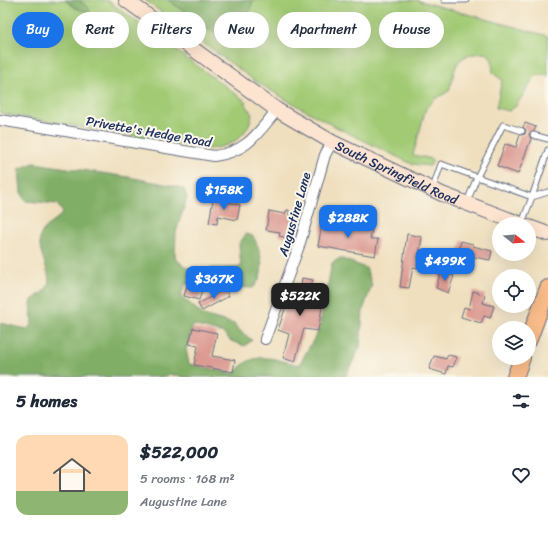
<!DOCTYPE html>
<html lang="en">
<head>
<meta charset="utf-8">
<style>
  :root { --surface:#fff; --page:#f2f2f3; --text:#1f2937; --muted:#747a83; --accent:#1a73e8 }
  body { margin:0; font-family:Sriracha,sans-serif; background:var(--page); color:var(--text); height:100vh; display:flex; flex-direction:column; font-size:15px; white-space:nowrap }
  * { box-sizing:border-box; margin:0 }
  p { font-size:13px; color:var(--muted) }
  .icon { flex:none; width:22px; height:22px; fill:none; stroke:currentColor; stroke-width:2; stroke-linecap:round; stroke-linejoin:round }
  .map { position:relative; height:377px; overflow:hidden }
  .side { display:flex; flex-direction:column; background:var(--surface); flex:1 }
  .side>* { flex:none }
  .guide { position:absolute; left:12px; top:12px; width:524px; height:36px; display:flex; gap:8px }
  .needle { width:26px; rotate:107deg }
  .controls { position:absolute; left:492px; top:217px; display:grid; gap:8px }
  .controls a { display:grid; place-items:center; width:44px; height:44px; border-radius:50%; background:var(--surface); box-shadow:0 4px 16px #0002; font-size:20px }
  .price { position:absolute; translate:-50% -34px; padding:0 9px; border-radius:8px; background:var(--accent); color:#fff; font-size:13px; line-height:26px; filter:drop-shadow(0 1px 2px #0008) }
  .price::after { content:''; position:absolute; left:50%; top:24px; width:12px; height:9px; margin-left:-6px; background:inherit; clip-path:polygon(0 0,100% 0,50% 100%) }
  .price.selected { background:#222; color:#fff }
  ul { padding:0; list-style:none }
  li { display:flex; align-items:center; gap:12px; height:100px; padding:0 16px }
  li span { display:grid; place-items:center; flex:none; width:112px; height:80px; border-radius:12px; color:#555 }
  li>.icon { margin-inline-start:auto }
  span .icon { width:48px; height:48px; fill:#fffc; stroke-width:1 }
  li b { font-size:17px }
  h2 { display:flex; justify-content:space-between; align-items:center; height:48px; padding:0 16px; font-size:17px }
  .tag { padding:0 14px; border-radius:18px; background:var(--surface); box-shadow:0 4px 16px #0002; font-size:14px; line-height:36px }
  .tag.selected { background:var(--accent); color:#fff }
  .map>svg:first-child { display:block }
  .green { fill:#a2ca75; stroke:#5e7c6a }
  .forest { fill:#81ae66; stroke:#4e6e62 }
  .building { fill:#db9991 }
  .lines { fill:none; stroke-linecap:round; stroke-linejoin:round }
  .service-casing { stroke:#656d80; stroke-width:7 }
  .minor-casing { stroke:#656d80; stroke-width:12 }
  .secondary-casing { stroke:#656d80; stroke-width:16 }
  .primary-casing { stroke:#656d80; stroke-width:18 }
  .service { stroke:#fff; stroke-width:5 }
  .minor { stroke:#fff; stroke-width:10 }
  .secondary { stroke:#fde4d0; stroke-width:14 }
  .primary { stroke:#f9bc8a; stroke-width:16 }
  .labels { text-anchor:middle; stroke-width:4; stroke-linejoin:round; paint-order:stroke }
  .street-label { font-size:13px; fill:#1b2f5e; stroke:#fbf7ec }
</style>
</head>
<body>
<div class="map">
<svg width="548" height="377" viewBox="0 0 548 377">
  <rect width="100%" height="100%" fill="#fbf7ec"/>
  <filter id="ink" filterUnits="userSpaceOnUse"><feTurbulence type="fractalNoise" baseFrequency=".025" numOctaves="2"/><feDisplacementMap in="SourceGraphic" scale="8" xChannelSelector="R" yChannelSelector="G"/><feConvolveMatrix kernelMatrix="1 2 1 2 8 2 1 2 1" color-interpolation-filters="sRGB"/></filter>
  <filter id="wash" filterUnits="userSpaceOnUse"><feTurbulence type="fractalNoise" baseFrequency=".012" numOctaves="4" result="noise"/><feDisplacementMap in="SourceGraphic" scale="16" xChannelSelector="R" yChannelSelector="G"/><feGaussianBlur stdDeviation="0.9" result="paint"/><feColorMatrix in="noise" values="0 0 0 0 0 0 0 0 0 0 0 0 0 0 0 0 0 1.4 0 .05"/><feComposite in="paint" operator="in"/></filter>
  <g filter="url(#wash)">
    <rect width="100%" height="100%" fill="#efdfbe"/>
    <path class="green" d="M 0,0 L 65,0 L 76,8 L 89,8 L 79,0 L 107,0 L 244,100 L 252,115 C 247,138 230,147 208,149 L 0,113 Z
      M 145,0 L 168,0 L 233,46 L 240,40 L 253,0 L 416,0 L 548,36 L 548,77 L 545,75 L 535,76 L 516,106 L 509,111 L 496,108 L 502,80 L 493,73 L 492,60 L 487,53 C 454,54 457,63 449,91 L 435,99 L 426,108 L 413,155 L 428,158 L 433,161 L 430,166 L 412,164 L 338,128 L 290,102 L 255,81 Z"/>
    <path class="forest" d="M 65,0 L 79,0 L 89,8 L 90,13 L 76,8 Z
      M 168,0 L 253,0 L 240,40 L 233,46 Z
      M 34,163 L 128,177 L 175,186 L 184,189 L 187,198 L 176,232 L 175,258 C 194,276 194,268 215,268 C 224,268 232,268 241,267 L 239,244 L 246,234 L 253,236 C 262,253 267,273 253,288 L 185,284 L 181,296 L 203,315 L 234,324 L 240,331 L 252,340 L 245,346 L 231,341 L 223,333 L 193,325 L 186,349 L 189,364 L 234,374 C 253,349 273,359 299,365 L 319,330 L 332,263 L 340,258 L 366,268 L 372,285 L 363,310 L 360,347 L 345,377 L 185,377 L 168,374 L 167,377 L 0,377 L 0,323 L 27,329 L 32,324 L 31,301 C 36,297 42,293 46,289 C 57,277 32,248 42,232 C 48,224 57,219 63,213 L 57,204 L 26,201 L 21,192 L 19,169 Z"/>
    <g id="blocks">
      <path class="building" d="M 525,123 L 536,127 L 534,131 L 529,134 L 531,139 L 518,174 L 497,166 L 505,144 L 516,147 L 520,135 L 525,134 L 526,130 L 523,127 Z
        M 213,199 L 240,205 L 237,220 L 218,216 L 217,224 L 209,223 Z
        M 287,210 L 289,210 L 289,215 L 299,217 L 296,234 L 289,233 L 289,238 L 279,236 L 280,232 L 266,230 L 269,211 L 285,214 Z
        M 332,222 L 344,223 L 344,229 L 359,229 L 360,228 L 372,229 L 370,239 L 378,239 L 375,256 L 318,246 L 322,224 L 331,226 Z
        M 407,234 L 422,237 L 417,268 L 413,267 L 409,288 L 400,287 Z
        M 461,241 L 473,244 L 473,246 L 492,251 L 490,260 L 458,254 Z
        M 441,271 L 454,276 L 448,293 L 436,288 Z
        M 302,278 L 313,280 L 310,288 L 318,289 L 316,299 L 323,301 L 318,331 L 304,329 L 295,362 L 283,358 L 289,334 L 278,330 L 286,306 L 290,307 L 293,285 L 301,286 Z
        M 187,286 L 202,291 L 199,300 L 184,296 Z
        M 225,289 L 229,296 L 202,311 L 198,304 Z
        M 473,291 L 485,295 L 483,303 L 494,306 L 490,318 L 484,316 L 481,323 L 461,317 L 464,307 L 469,309 Z
        M 193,328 L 217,333 L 212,356 L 235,360 L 233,372 L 194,365 L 198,346 L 189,344 Z
        M 448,355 L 457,357 L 453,367 L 448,366 L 446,374 L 429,369 L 434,356 L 446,359 Z"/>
    </g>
  </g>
  <g filter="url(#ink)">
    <use href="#blocks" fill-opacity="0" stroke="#656d80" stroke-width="1"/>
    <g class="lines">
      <g class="service-casing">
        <path id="service" d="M 444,0 L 466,0
          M 522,131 L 503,125 L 477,177 L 532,197 L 522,223
          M 533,135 L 548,139
          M 433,188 L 441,164 L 477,177 L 467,202
          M 532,197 L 548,150
          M 532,197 L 548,192"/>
      </g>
      <g class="minor-casing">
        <path id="minor" d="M 0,120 L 214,156 C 247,152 257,134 277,110
          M 265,339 L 299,246 L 325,155 L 332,142"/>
      </g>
      <g class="secondary-casing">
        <g id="secondary">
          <path id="s1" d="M 126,0 L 277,110 L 332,142 L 442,194 L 521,224"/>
          <path d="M 529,227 L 548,234"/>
        </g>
      </g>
      <g class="primary-casing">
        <path id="primary" d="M 529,339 L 548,288
          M 515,377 L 522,358"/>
      </g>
      <use href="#service" class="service"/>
      <use href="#minor" class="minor"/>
      <use href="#secondary" class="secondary"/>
      <use href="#primary" class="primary"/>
    </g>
  </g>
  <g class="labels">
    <g class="street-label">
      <text transform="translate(149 131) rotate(10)" y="5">Privette's Hedge Road</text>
      <text dy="5" stroke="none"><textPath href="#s1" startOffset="322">South Springfield Road</textPath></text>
      <text transform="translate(294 214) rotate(-74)" y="5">Augustine Lane</text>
    </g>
  </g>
</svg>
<div class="controls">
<a><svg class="needle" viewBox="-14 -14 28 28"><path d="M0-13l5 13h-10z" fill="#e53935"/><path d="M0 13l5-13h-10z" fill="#747a83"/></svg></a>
<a><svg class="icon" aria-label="locate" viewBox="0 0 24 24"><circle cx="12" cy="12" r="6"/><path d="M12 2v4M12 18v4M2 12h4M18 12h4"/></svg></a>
<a><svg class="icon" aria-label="layers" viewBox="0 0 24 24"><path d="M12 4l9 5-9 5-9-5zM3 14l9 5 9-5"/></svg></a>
</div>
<b class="price" style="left:224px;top:211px">$158K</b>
<b class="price" style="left:348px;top:239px">$288K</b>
<b class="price" style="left:445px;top:282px">$499K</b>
<b class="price" style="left:214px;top:300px">$367K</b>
<b class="price selected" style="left:300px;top:317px">$522K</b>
<div class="guide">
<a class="tag selected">Buy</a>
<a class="tag">Rent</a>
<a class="tag">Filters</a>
<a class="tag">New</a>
<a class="tag">Apartment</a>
<a class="tag">House</a>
</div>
</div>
<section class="side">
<h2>5 homes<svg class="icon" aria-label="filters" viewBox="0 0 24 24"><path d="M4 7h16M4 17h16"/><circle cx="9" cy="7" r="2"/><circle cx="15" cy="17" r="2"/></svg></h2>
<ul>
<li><span style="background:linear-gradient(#ffd9b3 70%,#8fb573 0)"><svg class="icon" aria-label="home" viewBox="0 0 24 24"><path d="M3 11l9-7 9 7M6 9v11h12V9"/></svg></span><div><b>$522,000</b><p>5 rooms · 168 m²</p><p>Augustine Lane</p></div><svg class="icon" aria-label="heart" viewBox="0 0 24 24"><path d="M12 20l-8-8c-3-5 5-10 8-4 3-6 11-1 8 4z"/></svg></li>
</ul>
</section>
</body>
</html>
